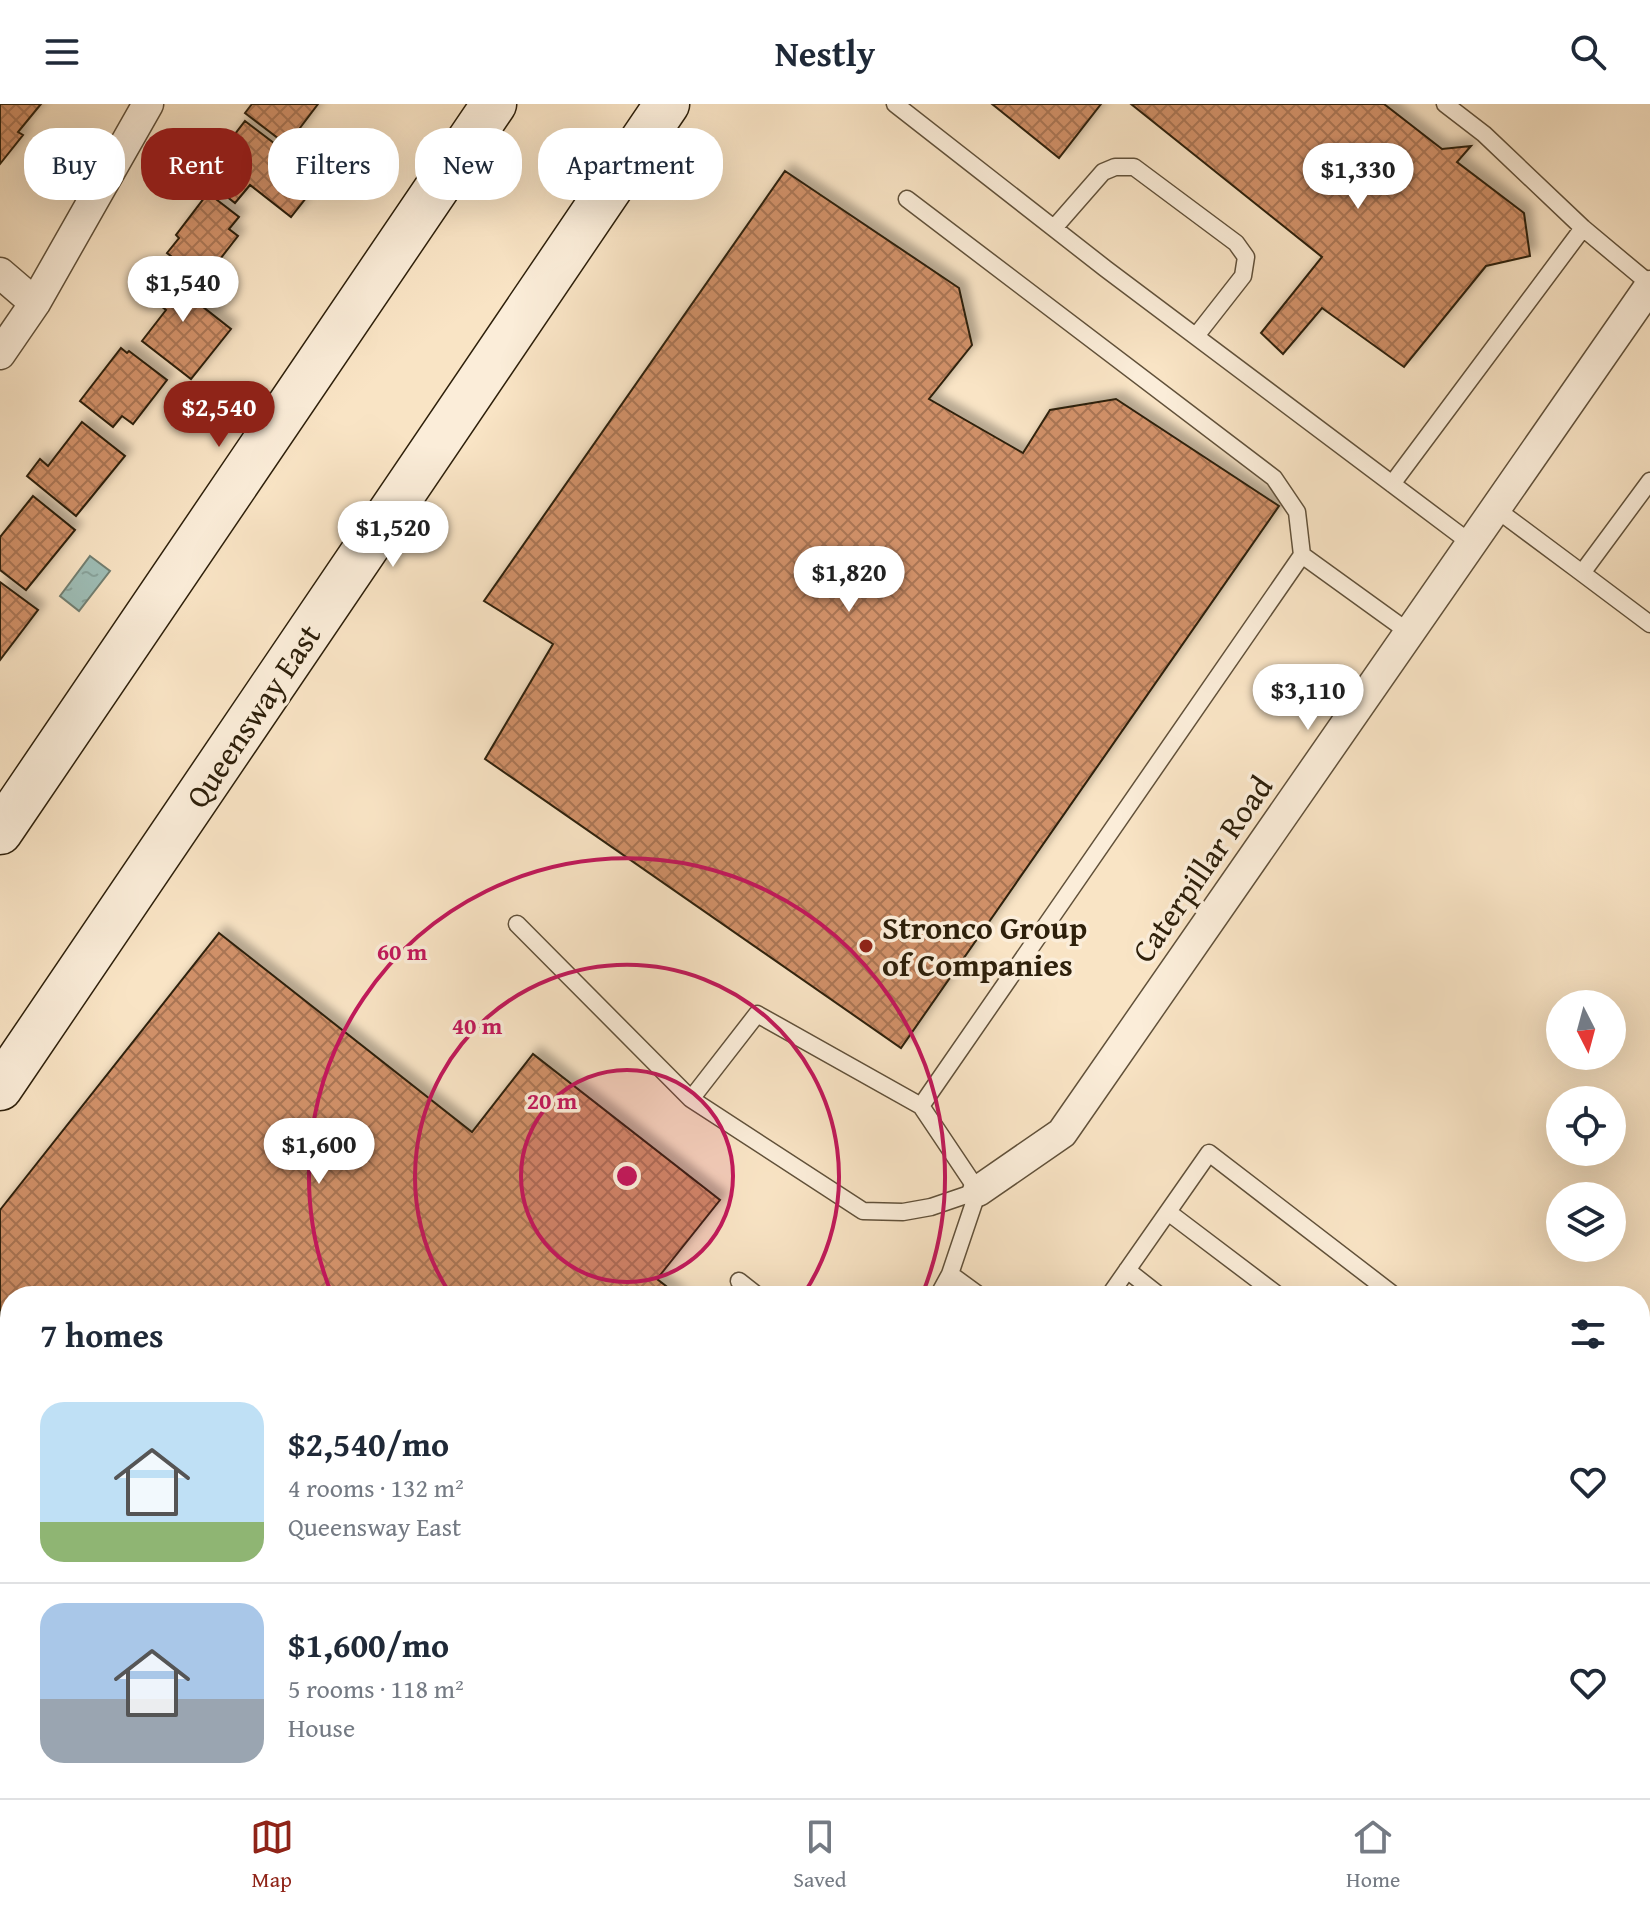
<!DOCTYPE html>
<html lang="en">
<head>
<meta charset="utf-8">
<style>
  :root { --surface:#fff; --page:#f2f2f3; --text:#1f2937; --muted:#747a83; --line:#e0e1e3; --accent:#8f2418 }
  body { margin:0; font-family:"Gentium Book Plus",serif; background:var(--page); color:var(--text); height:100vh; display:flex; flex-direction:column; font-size:30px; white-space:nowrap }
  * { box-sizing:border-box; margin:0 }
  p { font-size:26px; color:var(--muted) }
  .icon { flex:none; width:44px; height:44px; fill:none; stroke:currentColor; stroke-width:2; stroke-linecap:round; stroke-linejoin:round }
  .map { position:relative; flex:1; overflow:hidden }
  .drawer { position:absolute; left:0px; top:1182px; width:1650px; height:512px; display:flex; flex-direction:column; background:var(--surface); border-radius:32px 32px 0 0; box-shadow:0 8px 32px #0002 }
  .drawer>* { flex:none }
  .hud { position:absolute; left:24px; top:24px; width:800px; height:72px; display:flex; gap:16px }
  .needle { width:52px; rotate:174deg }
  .tools { position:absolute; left:1546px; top:886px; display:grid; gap:16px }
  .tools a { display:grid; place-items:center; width:80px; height:80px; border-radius:50%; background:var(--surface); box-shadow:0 8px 32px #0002; font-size:40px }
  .price { position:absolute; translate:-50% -68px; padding:0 18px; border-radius:28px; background:#fff; color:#222; font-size:26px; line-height:52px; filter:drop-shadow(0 2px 4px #0008) }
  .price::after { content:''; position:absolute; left:50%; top:48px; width:24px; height:18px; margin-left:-12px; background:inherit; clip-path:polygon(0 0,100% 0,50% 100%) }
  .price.on { background:var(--accent); color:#fff }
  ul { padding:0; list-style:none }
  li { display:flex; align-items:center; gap:24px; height:200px; padding:0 40px }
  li+li { border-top:2px solid var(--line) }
  li span { display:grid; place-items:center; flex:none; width:224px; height:160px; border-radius:24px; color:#555 }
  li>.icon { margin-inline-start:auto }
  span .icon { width:96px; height:96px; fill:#fffc; stroke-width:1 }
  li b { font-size:34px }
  h2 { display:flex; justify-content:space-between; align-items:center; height:96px; padding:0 40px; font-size:34px }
  .chip { padding:0 28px; border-radius:32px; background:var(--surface); box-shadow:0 8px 32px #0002; font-size:28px; line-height:72px }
  .chip.on { background:var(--accent); color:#fff }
  header { display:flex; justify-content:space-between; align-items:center; height:104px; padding:0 40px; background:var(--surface); font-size:36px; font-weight:700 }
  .menu { display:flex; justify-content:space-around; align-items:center; height:112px; border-top:2px solid var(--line); background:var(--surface); font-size:22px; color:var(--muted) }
  .menu a { display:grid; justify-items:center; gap:4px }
  .menu .on { color:var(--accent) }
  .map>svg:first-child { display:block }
  .forest { fill:url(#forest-firs); stroke:#757250; stroke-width:2 }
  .water { fill:url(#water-ripples); stroke:#717f72; stroke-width:2 }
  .building { fill:url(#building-cross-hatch); stroke:#2e200b; stroke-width:2; filter:url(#shadow) }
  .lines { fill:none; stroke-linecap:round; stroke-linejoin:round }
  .service-casing { stroke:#61513a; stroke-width:19 }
  .minor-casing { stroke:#61513a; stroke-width:33 }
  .secondary-casing { stroke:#2e200b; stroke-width:47 }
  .service { stroke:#fbedd9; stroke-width:16 }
  .minor { stroke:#fbedd9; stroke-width:30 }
  .secondary { stroke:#fbedd9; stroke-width:44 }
  .ring { fill:none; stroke:#c2185b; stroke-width:4 }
  .poi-dot { fill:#8f2418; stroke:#fbedd9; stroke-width:3 }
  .labels { text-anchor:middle; stroke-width:7; stroke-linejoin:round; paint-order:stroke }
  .street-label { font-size:32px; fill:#2e200b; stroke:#fbedd9 }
  .poi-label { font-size:32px; font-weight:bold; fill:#2e200b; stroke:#fbedd9; text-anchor:start }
  .centre { fill:#c2185b; stroke:#fbedd9; stroke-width:4 }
  .ring-label { font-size:24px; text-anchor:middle; font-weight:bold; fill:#c2185b; stroke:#fbedd9; stroke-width:7; stroke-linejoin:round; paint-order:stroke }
</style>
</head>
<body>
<header><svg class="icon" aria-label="menu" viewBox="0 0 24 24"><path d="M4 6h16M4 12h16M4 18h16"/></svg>Nestly<svg class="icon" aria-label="search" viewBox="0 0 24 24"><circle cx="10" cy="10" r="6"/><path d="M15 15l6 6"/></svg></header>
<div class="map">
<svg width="1650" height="1694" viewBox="0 0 1650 1694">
  <defs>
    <pattern id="forest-firs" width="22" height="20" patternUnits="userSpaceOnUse" patternTransform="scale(2)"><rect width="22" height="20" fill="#bcc496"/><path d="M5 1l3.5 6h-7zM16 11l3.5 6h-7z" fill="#a2a880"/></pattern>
    <pattern id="water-ripples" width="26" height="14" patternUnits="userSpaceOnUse" patternTransform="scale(2)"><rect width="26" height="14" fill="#9ebeb7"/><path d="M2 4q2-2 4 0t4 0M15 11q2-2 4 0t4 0" fill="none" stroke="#88a39c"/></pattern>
    <pattern id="building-cross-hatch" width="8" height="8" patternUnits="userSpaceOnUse" patternTransform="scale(2)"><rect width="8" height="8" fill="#d09068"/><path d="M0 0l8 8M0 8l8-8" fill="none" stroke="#a97554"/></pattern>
    <filter id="shadow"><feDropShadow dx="7" dy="-7" stdDeviation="4" flood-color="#0004"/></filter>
  </defs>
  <rect width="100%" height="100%" fill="#f9e4c5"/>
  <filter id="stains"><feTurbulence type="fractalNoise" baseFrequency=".0025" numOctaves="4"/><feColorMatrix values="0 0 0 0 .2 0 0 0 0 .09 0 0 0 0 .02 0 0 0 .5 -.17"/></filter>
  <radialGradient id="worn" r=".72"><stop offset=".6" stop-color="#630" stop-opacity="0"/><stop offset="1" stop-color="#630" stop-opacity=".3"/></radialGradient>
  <path class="forest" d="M 1650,1498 L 1650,1646 L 1640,1638 L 1640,1509 Z
    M 1640,1674 L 1650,1682 L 1650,1694 L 1531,1694 L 1518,1684 L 1640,1684 Z"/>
  <path class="water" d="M 90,452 L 110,467 L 79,507 L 60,492 Z"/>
  <path class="building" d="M 0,0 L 41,0 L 18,28 L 23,31 L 0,60 Z
    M 252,0 L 318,0 L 287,41 L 245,9 Z
    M 992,0 L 1101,0 L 1059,54 Z
    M 1131,0 L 1384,0 L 1442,45 L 1471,42 L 1457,58 L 1524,109 L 1530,152 L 1486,162 L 1404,263 L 1322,204 L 1283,250 L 1261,229 L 1322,153 Z
    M 245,17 L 321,75 L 291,113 L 250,81 L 235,99 L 202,73 Z
    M 785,67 L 959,184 L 972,241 L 929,295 L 1023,349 L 1050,306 L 1116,295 L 1279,402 L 901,944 L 485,655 L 553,540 L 484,497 Z
    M 208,89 L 239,113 L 229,125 L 238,132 L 203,177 L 167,149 L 179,134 L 176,131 Z
    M 168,160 L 200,185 L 193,195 L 231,225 L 191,275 L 142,237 L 166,206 L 145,189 Z
    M 121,244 L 127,249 L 129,247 L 167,276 L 133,320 L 122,312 L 113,323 L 80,297 Z
    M 82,318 L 125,352 L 76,412 L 27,372 L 40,355 L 48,362 Z
    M 33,392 L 75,426 L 26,486 L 0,466 L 0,433 Z
    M 0,478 L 38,506 L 0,556 Z
    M 219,829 L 472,1028 L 533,950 L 720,1096 L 657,1175 L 679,1192 L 10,1192 L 10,1684 L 87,1684 L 80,1694 L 0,1694 L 0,1106 Z
    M 601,1684 L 1289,1684 L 1303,1694 L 593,1694 Z"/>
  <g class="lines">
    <g class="service-casing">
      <path id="service" d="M 895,0 L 1106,165 L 1472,440
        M 1445,0 L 1484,30 L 1583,124 L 1650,180
        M 907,95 L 1274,374 L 1297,408 L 1302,451
        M 1054,124 L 1103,68 L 1115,63 L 1134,63 L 1236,139 L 1246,153 L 1243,172 L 1196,232
        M 1392,380 L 1583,124
        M 1496,405 L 1582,469 L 1650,377
        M 1582,469 L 1650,520
        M 517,820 L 691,995
        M 921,1002 L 757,910 L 691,995 L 863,1107 L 903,1108 L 931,1103 L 978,1087
        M 978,1087 L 921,1002 L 1302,451 L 1410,529
        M 1168,1108 L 1279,1192
        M 1127,1166 L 1160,1192
        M 950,1170 L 980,1192
        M 739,1177 L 758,1192
        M 938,1192 L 950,1170 L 978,1087
        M 1109,1192 L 1209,1049 L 1395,1192
        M 307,1684 L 322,1694
        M 512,1684 L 525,1694
        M 1406,1684 L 1419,1694
        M 151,1694 L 158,1684
        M 574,1694 L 582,1684"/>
    </g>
    <g class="minor-casing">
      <path id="minor" d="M 0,169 L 35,199
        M 0,250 L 35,199 L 148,0
        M 978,1087 L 1062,1029 L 1650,182"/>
    </g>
    <g class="secondary-casing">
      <path id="secondary" d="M 0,728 L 494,0
        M 0,984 L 667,0"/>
    </g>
    <use href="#service" class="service"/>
    <use href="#minor" class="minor"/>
    <use href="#secondary" class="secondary"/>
  </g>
  <circle cx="627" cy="1072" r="106" fill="#c2185b" fill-opacity=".12"/>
  <g class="ring">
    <circle cx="627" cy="1072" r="106"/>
    <path d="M451 1191A212 212 0 1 1 803 1191"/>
    <path d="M332 1191A318 318 0 1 1 922 1191"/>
  </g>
  <circle class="poi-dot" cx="866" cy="842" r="8"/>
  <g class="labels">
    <g class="street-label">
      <text transform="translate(253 612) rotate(-56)" y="11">Queensway East</text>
      <text transform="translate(1202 765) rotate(-55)" y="11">Caterpillar Road</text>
    </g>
    <g class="poi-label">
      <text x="882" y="835">Stronco Group<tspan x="882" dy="37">of Companies</tspan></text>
    </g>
  </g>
  <circle cx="627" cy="1072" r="12" class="centre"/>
  <g class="ring-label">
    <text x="402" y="856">60 m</text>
    <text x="477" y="930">40 m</text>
    <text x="552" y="1005">20 m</text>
  </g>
  <rect width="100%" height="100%" filter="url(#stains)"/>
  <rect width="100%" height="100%" fill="url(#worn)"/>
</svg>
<div class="tools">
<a><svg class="needle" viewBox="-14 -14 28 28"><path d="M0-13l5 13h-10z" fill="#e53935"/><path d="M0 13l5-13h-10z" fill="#747a83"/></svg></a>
<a><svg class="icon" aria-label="locate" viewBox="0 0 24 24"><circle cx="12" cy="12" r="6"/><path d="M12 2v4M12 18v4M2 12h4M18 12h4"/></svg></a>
<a><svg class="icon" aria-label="layers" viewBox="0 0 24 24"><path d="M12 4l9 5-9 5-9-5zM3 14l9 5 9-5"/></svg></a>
</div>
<b class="price" style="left:1358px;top:107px">$1,330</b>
<b class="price" style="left:183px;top:220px">$1,540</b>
<b class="price on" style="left:219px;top:345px">$2,540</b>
<b class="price" style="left:393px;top:465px">$1,520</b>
<b class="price" style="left:849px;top:510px">$1,820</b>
<b class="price" style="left:1308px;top:628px">$3,110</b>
<b class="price" style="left:319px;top:1082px">$1,600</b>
<div class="hud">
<a class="chip">Buy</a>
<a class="chip on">Rent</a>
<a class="chip">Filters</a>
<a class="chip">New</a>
<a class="chip">Apartment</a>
</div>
<section class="drawer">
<h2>7 homes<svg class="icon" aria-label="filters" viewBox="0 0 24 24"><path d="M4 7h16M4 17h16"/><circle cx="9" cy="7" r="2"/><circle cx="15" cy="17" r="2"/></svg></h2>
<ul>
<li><span style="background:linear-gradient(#bfe0f5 75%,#8fb573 0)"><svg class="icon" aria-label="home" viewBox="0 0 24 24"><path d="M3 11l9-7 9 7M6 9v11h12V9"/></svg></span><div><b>$2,540/mo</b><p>4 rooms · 132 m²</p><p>Queensway East</p></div><svg class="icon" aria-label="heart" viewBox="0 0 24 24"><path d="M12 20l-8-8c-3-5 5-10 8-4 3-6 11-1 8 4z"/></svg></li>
<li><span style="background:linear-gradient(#a9c7e8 60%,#9aa5b1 0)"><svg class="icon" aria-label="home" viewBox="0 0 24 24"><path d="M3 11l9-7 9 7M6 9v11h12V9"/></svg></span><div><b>$1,600/mo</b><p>5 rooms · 118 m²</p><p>House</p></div><svg class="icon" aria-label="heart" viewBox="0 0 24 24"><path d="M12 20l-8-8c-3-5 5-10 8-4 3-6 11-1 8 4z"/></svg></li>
</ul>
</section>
</div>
<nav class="menu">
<a class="on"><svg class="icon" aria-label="map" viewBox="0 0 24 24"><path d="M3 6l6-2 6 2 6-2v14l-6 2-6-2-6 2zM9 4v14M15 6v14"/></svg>Map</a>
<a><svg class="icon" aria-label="saved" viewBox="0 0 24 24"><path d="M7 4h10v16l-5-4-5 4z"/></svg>Saved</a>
<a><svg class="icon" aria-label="home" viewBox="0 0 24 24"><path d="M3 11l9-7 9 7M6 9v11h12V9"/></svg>Home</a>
</nav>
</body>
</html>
